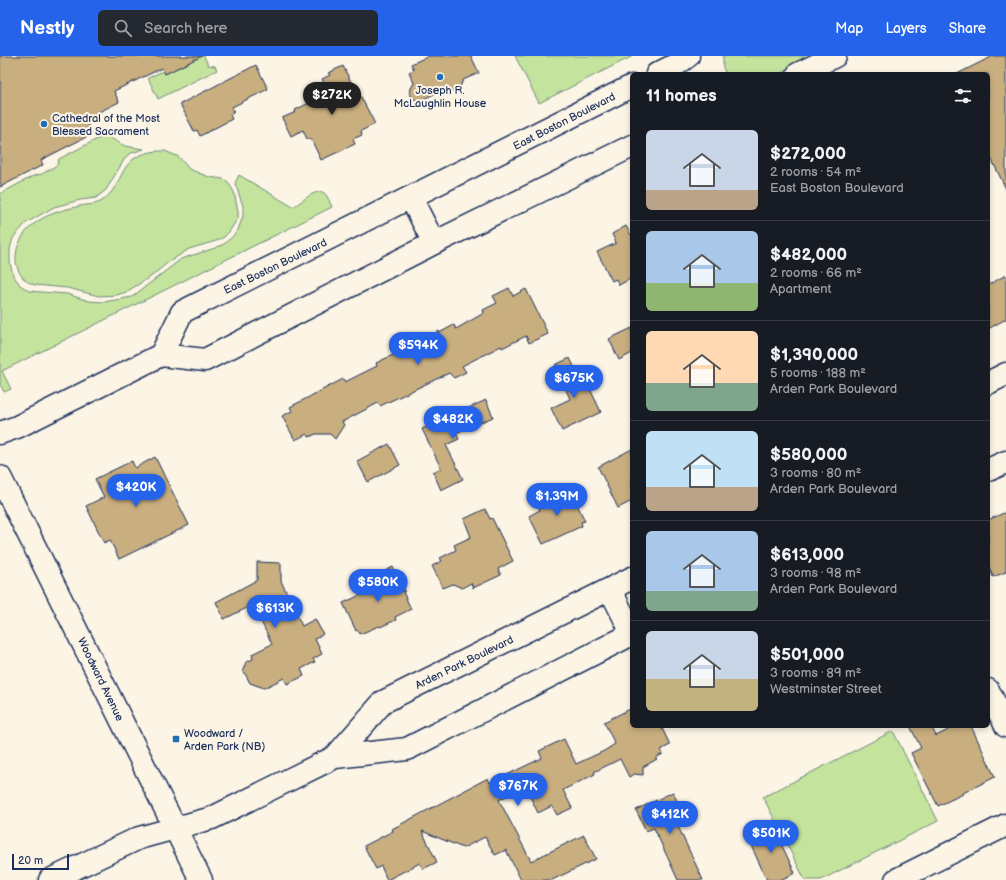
<!DOCTYPE html>
<html lang="en">
<head>
<meta charset="utf-8">
<style>
  :root { --surface:#171b24; --page:#242831; --text:#f1f3f6; --muted:#9ea1a6; --line:#363941; --accent:#2563eb }
  body { margin:0; font-family:"Balsamiq Sans",sans-serif; background:var(--page); color:var(--text); height:100vh; display:flex; flex-direction:column; font-size:15px; white-space:nowrap }
  * { box-sizing:border-box; margin:0 }
  p { font-size:13px; color:var(--muted) }
  .icon { flex:none; width:22px; height:22px; fill:none; stroke:currentColor; stroke-width:2; stroke-linecap:round; stroke-linejoin:round }
  .map { position:relative; flex:1; overflow:hidden }
  .side { position:absolute; left:630px; top:16px; width:360px; height:656px; display:flex; flex-direction:column; background:var(--surface); border-radius:6px; box-shadow:0 2px 6px #0003 }
  .side>* { flex:none }
  .scale { position:absolute; left:12px; bottom:10px; width:57px; box-sizing:border-box; padding-left:4px; border:2px solid #1b2f5e; border-top:0; font-size:11px; line-height:14px; white-space:nowrap; color:#1b2f5e; -webkit-text-stroke:3px #fcf5e5; paint-order:stroke }
  .price { position:absolute; translate:-50% -34px; padding:0 9px; border-radius:14px; background:var(--accent); color:#fff; font-size:13px; line-height:26px; filter:drop-shadow(0 1px 2px #0008) }
  .price::after { content:''; position:absolute; left:50%; top:24px; width:12px; height:9px; margin-left:-6px; background:inherit; clip-path:polygon(0 0,100% 0,50% 100%) }
  .price.current { background:#222; color:#fff }
  ul { padding:0; list-style:none }
  li { display:flex; align-items:center; gap:12px; height:100px; padding:0 16px }
  li+li { border-top:1px solid var(--line) }
  li span { display:grid; place-items:center; flex:none; width:112px; height:80px; border-radius:6px; color:#555 }
  li>.icon { margin-inline-start:auto }
  span .icon { width:48px; height:48px; fill:#fffc; stroke-width:1 }
  li b { font-size:17px }
  h2 { display:flex; justify-content:space-between; align-items:center; height:48px; padding:0 16px; font-size:17px }
  header { display:flex; align-items:center; gap:24px; box-sizing:border-box; height:56px; padding:0 20px; background:var(--accent); color:#fff }
  header strong { font-size:19px }
  nav { display:flex; gap:22px; margin-inline-start:auto; font-size:14px }
  .search { width:280px; height:36px; background:var(--page); display:flex; align-items:center; gap:10px; box-sizing:border-box; padding:0 14px; border-radius:6px; color:var(--muted); font-size:15px }
  .map>svg:first-child { display:block }
  .green { fill:#c4e39c; stroke:#70897d }
  .building { fill:#c9ae7f; stroke:#1b2f5e }
  .lines { fill:none; stroke-linecap:round; stroke-linejoin:round }
  .minor-casing { stroke:#1b2f5e; stroke-width:25 }
  .major-casing { stroke:#1b2f5e; stroke-width:25 }
  .minor { stroke:#fcf5e5; stroke-width:22 }
  .major { stroke:#fcf5e5; stroke-width:22 }
  .poi-dot { fill:#1f6fb2; stroke:#fcf5e5; stroke-width:1.5 }
  .labels { text-anchor:middle; stroke-width:4; stroke-linejoin:round; paint-order:stroke }
  .poi-label { font-size:11px; fill:#1b2f5e; stroke:#fcf5e5; text-anchor:start }
  .street-label { font-size:11px; fill:#1b2f5e; stroke:#fcf5e5 }
</style>
</head>
<body>
<header>
<strong>Nestly</strong>
<div class="search"><svg class="icon" aria-label="search" viewBox="0 0 24 24"><circle cx="10" cy="10" r="6"/><path d="M15 15l6 6"/></svg>Search here</div>
<nav><a>Map</a><a>Layers</a><a>Share</a></nav>
</header>
<div class="map">
<svg width="1006" height="824" viewBox="0 0 1006 824">
  <rect width="100%" height="100%" fill="#fcf5e5"/>
  <filter id="ink" filterUnits="userSpaceOnUse"><feTurbulence type="fractalNoise" baseFrequency=".025" numOctaves="2"/><feDisplacementMap in="SourceGraphic" scale="8" xChannelSelector="R" yChannelSelector="G"/><feConvolveMatrix kernelMatrix="1 2 1 2 8 2 1 2 1" color-interpolation-filters="sRGB"/></filter>
  <g filter="url(#ink)">
    <path class="green" d="M 189,0 L 204,0 L 208,9 L 215,10 L 217,14 L 158,43 L 148,22 L 163,15 L 165,18 L 191,5 Z
      M 515,0 L 633,0 L 539,47 Z
      M 723,0 L 816,0 L 779,18 L 726,18 L 723,12 Z
      M 105,79 L 125,90 L 144,93 L 129,98 L 124,104 L 106,134 L 96,142 L 80,144 L 54,151 L 26,167 L 13,182 L 10,193 L 10,207 L 13,219 L 20,229 L 29,235 L 67,238 L 89,245 L 104,246 L 132,241 L 181,203 L 215,192 L 224,188 L 231,182 L 238,174 L 243,160 L 243,150 L 235,127 L 239,119 L 293,151 C 300,147 317,131 324,137 C 328,140 330,147 332,151 L 2,315 L 11,333 L 4,336 L 0,328 L 0,138 L 33,120 L 42,118 L 57,109 L 59,103 Z
      M 158,95 L 165,95 L 179,101 L 189,113 L 209,121 L 223,123 L 228,126 L 234,136 L 238,155 L 238,162 L 229,176 L 224,181 L 216,185 L 189,193 L 166,208 L 152,220 L 126,236 L 117,239 L 99,240 L 67,232 L 35,229 C 26,227 19,219 17,210 C 15,204 16,196 18,190 C 27,165 52,156 76,151 C 84,148 94,150 102,145 C 127,127 116,99 158,95 Z
      M 893,675 L 938,765 L 821,824 L 805,824 L 763,741 Z"/>
    <path class="building" d="M 0,0 L 202,0 L 165,18 L 162,12 L 114,35 L 119,46 L 85,63 L 92,78 L 41,104 L 43,109 L 0,131 Z
      M 429,0 L 471,0 L 479,17 L 463,24 L 460,31 L 456,35 L 450,35 L 444,33 L 422,44 L 416,44 L 413,43 L 410,38 L 411,32 L 414,27 L 409,16 L 414,14 L 411,8 Z
      M 993,0 L 1006,0 L 1006,133 L 988,96 L 988,18 L 957,18 Z
      M 256,9 L 268,33 L 232,51 L 234,56 L 230,59 L 232,63 L 200,80 L 197,74 L 194,75 L 180,48 Z
      M 343,10 L 357,38 L 359,37 L 375,68 L 361,75 L 362,79 L 353,83 L 355,88 L 321,104 L 311,83 L 307,83 L 303,74 L 291,80 L 282,62 L 296,56 L 295,54 L 329,37 L 322,23 L 330,19 L 328,17 Z
      M 626,170 L 631,179 L 632,178 L 632,222 L 619,229 L 616,223 L 612,225 L 597,196 L 616,187 L 612,178 Z
      M 1006,219 L 1006,263 L 988,273 L 988,229 Z
      M 509,232 L 513,240 L 526,233 L 548,278 L 529,287 L 526,280 L 502,292 L 501,290 L 462,310 L 466,316 L 454,322 L 449,317 L 380,350 L 378,347 L 342,366 L 344,369 L 335,383 L 330,378 L 316,378 L 309,381 L 307,378 L 295,384 L 282,360 L 292,355 L 290,351 L 343,323 L 345,326 L 377,310 L 376,307 L 397,297 L 399,301 L 425,289 L 424,287 L 427,285 L 426,282 L 439,275 L 439,277 L 454,269 L 456,273 L 484,257 L 483,254 L 497,247 L 493,240 Z
      M 632,272 L 632,297 L 619,304 L 609,283 Z
      M 570,302 L 585,335 L 590,333 L 601,356 L 562,375 L 551,352 L 570,343 L 555,309 Z
      M 486,344 L 493,361 L 456,377 L 459,383 L 446,389 L 463,423 L 441,434 L 433,416 L 441,412 L 422,373 Z
      M 389,388 L 400,409 L 368,426 L 357,405 Z
      M 632,393 L 632,445 L 618,452 L 598,411 Z
      M 155,401 L 189,469 L 119,503 L 110,484 L 104,487 L 86,450 L 104,441 L 95,423 L 132,405 L 135,412 Z
      M 568,435 L 569,437 L 571,436 L 585,465 L 581,466 L 582,470 L 543,488 L 529,460 L 540,454 L 538,449 Z
      M 485,453 L 490,463 L 492,462 L 513,505 L 498,513 L 501,519 L 473,532 L 471,527 L 462,532 L 453,528 L 443,532 L 432,510 L 442,505 L 440,502 L 456,494 L 454,489 L 471,481 L 464,463 Z
      M 1006,456 L 1006,516 L 993,521 L 988,508 L 988,464 Z
      M 257,506 L 281,507 L 281,525 L 302,570 L 315,563 L 323,578 L 315,583 L 322,598 L 313,603 L 315,606 L 301,613 L 304,620 L 287,628 L 284,622 L 264,632 L 250,627 L 243,614 L 246,606 L 253,603 L 252,598 L 272,588 L 253,549 L 224,563 L 216,546 L 257,524 Z
      M 393,511 L 405,535 L 403,536 L 411,553 L 395,561 L 396,564 L 380,571 L 379,570 L 360,578 L 358,574 L 356,575 L 343,547 L 376,532 L 371,522 Z
      M 632,652 L 632,670 L 661,670 L 670,689 L 661,694 L 663,698 L 657,701 L 657,703 L 643,711 L 643,719 L 634,718 L 629,721 L 620,703 L 594,716 L 595,718 L 563,734 L 572,752 L 557,759 L 552,750 L 538,757 L 525,730 L 499,744 L 531,805 L 584,779 L 596,803 L 552,824 L 521,824 L 506,794 L 495,799 L 485,781 L 463,792 L 422,775 L 437,806 L 423,813 L 420,807 L 387,824 L 381,810 L 376,813 L 364,790 L 393,775 L 392,773 L 488,722 L 490,727 L 542,702 L 539,695 L 564,683 L 576,708 L 604,695 L 615,688 L 604,666 Z
      M 910,670 L 931,670 L 936,680 L 956,670 L 971,670 L 995,721 L 963,737 L 963,738 L 938,750 L 911,697 L 921,692 Z
      M 673,736 L 683,758 L 674,762 L 703,824 L 678,824 L 654,772 L 646,775 L 636,754 Z
      M 772,769 L 795,817 L 780,824 L 767,824 L 747,781 Z"/>
    <g class="lines">
      <g class="minor-casing">
        <path id="minor" d="M 657,18 L 677,8 L 688,0
          M 798,18 L 835,0
          M 411,142 L 434,187
          M 161,299 L 182,256 L 632,30
          M 988,327 L 1006,318
          M 0,377 L 17,371 L 161,299 L 205,304 L 434,187 L 632,90
          M 988,414 L 1006,406
          M 632,522 L 383,646 L 335,701 L 407,693 L 632,578
          M 610,533 L 632,577
          M 988,634 L 1006,670
          M 50,824 L 139,782 L 212,762 L 335,701
          M 896,824 L 1006,769"/>
      </g>
      <g class="major-casing">
        <path id="major" d="M 0,421 L 201,824"/>
      </g>
      <use href="#minor" class="minor"/>
      <use href="#major" class="major"/>
    </g>
  </g>
  <g class="poi-dot">
    <circle cx="440" cy="21" r="4"/>
    <circle cx="44" cy="68" r="4"/>
    <rect x="172" y="679" width="8" height="8" rx="2"/>
  </g>
  <g class="labels">
    <g class="poi-label">
      <text x="440" y="38" text-anchor="middle">Joseph R.<tspan x="440" dy="13">McLaughlin House</tspan></text>
      <text x="52" y="66">Cathedral of the Most<tspan x="52" dy="13">Blessed Sacrament</tspan></text>
      <text x="184" y="681">Woodward /<tspan x="184" dy="13">Arden Park (NB)</tspan></text>
    </g>
    <g class="street-label">
      <text transform="translate(564 65) rotate(-27)" y="4">East Boston Boulevard</text>
      <text transform="translate(275 210) rotate(-26)" y="4">East Boston Boulevard</text>
      <text transform="translate(464 606) rotate(-26)" y="4">Arden Park Boulevard</text>
      <text transform="translate(101 623) rotate(64)" y="4">Woodward Avenue</text>
    </g>
  </g>
</svg>
<div class="scale">20 m</div>
<b class="price current" style="left:332px;top:60px">$272K</b>
<b class="price" style="left:418px;top:310px">$594K</b>
<b class="price" style="left:574px;top:343px">$675K</b>
<b class="price" style="left:453px;top:384px">$482K</b>
<b class="price" style="left:136px;top:452px">$420K</b>
<b class="price" style="left:557px;top:461px">$1.39M</b>
<b class="price" style="left:378px;top:547px">$580K</b>
<b class="price" style="left:275px;top:573px">$613K</b>
<b class="price" style="left:518px;top:751px">$767K</b>
<b class="price" style="left:670px;top:779px">$412K</b>
<b class="price" style="left:771px;top:798px">$501K</b>
<section class="side">
<h2>11 homes<svg class="icon" aria-label="filters" viewBox="0 0 24 24"><path d="M4 7h16M4 17h16"/><circle cx="9" cy="7" r="2"/><circle cx="15" cy="17" r="2"/></svg></h2>
<ul>
<li><span style="background:linear-gradient(#c9d6e8 75%,#b9a48a 0)"><svg class="icon" aria-label="home" viewBox="0 0 24 24"><path d="M3 11l9-7 9 7M6 9v11h12V9"/></svg></span><div><b>$272,000</b><p>2 rooms · 54 m²</p><p>East Boston Boulevard</p></div></li>
<li><span style="background:linear-gradient(#a9c7e8 65%,#8fb573 0)"><svg class="icon" aria-label="home" viewBox="0 0 24 24"><path d="M3 11l9-7 9 7M6 9v11h12V9"/></svg></span><div><b>$482,000</b><p>2 rooms · 66 m²</p><p>Apartment</p></div></li>
<li><span style="background:linear-gradient(#ffd9b3 65%,#7fa58c 0)"><svg class="icon" aria-label="home" viewBox="0 0 24 24"><path d="M3 11l9-7 9 7M6 9v11h12V9"/></svg></span><div><b>$1,390,000</b><p>5 rooms · 188 m²</p><p>Arden Park Boulevard</p></div></li>
<li><span style="background:linear-gradient(#bfe0f5 70%,#b9a48a 0)"><svg class="icon" aria-label="home" viewBox="0 0 24 24"><path d="M3 11l9-7 9 7M6 9v11h12V9"/></svg></span><div><b>$580,000</b><p>3 rooms · 80 m²</p><p>Arden Park Boulevard</p></div></li>
<li><span style="background:linear-gradient(#a9c7e8 75%,#7fa58c 0)"><svg class="icon" aria-label="home" viewBox="0 0 24 24"><path d="M3 11l9-7 9 7M6 9v11h12V9"/></svg></span><div><b>$613,000</b><p>3 rooms · 98 m²</p><p>Arden Park Boulevard</p></div></li>
<li><span style="background:linear-gradient(#c9d6e8 60%,#c2b280 0)"><svg class="icon" aria-label="home" viewBox="0 0 24 24"><path d="M3 11l9-7 9 7M6 9v11h12V9"/></svg></span><div><b>$501,000</b><p>3 rooms · 89 m²</p><p>Westminster Street</p></div></li>
</ul>
</section>
</div>
</body>
</html>
